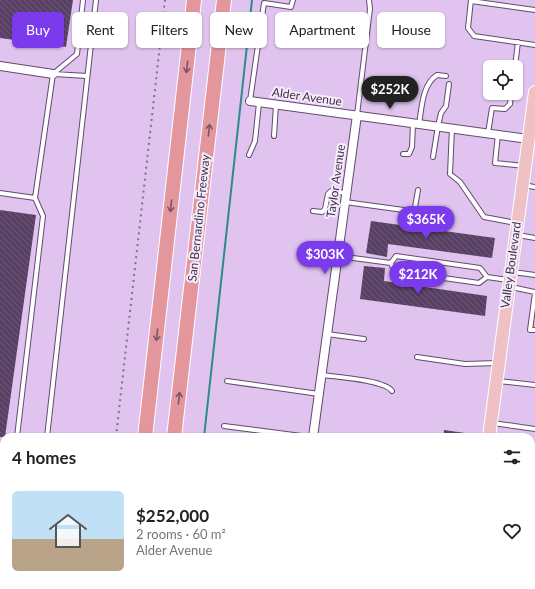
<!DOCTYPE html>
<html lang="en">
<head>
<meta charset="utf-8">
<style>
  :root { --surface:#fff; --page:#f6f6f6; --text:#222; --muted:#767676; --accent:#7c3aed }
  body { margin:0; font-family:Lato,sans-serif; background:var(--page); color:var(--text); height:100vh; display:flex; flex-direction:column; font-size:15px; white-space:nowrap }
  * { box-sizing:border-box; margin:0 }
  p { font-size:13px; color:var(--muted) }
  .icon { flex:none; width:22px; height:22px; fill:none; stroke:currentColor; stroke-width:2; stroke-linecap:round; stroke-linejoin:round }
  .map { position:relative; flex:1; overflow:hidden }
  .details { position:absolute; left:0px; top:433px; width:535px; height:156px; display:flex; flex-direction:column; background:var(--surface); border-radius:12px 12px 0 0; box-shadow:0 1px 3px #0004 }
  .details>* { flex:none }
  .guide { position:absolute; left:12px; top:12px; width:511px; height:36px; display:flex; gap:8px }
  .buttons { position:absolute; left:483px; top:60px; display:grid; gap:8px }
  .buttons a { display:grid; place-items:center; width:40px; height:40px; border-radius:6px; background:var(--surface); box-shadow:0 1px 3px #0004; font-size:20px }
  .price { position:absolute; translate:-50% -34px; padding:0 9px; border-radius:14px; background:var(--accent); color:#fff; font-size:13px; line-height:26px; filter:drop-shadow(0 1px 2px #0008) }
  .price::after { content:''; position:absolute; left:50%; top:24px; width:12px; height:9px; margin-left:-6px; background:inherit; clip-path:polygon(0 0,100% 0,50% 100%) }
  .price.active { background:#222; color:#fff }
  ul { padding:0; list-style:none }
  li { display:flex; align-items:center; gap:12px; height:100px; padding:0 12px }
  li span { display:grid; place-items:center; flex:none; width:112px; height:80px; border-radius:6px; color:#555 }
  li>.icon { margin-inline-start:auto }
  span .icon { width:48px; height:48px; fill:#fffc; stroke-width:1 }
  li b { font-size:17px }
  h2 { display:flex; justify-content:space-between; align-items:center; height:48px; padding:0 12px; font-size:17px }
  .chip { padding:0 14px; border-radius:6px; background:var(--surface); box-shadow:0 1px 3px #0004; font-size:14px; line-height:36px }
  .chip.active { background:var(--accent); color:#fff }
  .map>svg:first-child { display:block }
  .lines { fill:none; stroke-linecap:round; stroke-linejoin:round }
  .stream { stroke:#2c8b8a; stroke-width:2 }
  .building { fill:url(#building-back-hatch) }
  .lane-casing { stroke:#624a6f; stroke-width:6 }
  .street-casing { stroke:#624a6f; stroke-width:10 }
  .primary-casing { stroke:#fff; stroke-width:14 }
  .highway-casing { stroke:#fff; stroke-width:16 }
  .lane { stroke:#fff; stroke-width:4 }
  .street { stroke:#fff; stroke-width:8 }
  .primary { stroke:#efc0c4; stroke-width:12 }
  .highway { stroke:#e4969d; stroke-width:14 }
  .rail { stroke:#816f8b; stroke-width:2; stroke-dasharray:2 4; stroke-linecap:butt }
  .oneway { stroke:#785663 }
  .labels { text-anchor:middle; stroke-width:4; stroke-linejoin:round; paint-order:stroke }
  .street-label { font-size:12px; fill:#3e3344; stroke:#f7ecfe }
</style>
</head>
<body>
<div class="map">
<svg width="535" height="589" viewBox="0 0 535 589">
  <defs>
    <pattern id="building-back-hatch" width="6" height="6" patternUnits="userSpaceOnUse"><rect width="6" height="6" fill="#594166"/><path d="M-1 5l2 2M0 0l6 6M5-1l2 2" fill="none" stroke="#6f5b79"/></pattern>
  </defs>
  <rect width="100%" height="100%" fill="#e0c4ef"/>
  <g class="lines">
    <path class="stream" d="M 204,437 L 252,0
      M 190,589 L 190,585"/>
  </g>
  <path class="building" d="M 0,0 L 73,0 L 66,47 L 0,38 Z
    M 0,210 L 36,215 L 5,437 L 0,437 Z
    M 371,221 L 495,238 L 492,258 L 388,244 L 387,257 L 366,253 Z
    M 364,266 L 385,268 L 384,281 L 487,296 L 485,316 L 360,299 Z
    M 444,430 L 472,434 L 472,437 L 443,437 Z"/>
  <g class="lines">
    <g class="lane-casing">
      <path id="lane" d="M 471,0 L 468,28 L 474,36 L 535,45
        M 471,1 L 535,10
        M 515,67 L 518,42
        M 54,74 L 87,76
        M 250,101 L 264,3 L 291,7 L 293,0
        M 357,115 L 370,9 L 369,0
        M 419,124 C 422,107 422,85 437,75 L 446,76
        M 452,128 L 450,174 L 460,182 L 484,217 L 516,223
        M 488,133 L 492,108 L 505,109 L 510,104 L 511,93
        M 498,134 L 495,163 L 524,166
        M 274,136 L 276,105
        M 403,154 L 409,154 L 412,147 L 413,123
        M 249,155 L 255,141 L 259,103
        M 433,157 L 438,126 L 441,113 L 446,106 L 449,84
        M 523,185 L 535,187
        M 0,193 L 35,198
        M 345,202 L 411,211 L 415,207 L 418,190
        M 313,211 L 322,212 L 325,209 L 328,194 L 331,191 L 346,193
        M 518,235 L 535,238
        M 338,256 L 391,263 L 394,271 L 472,282 L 479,283 L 487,277 L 508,280
        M 391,263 L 396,256 L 480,268 L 487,277
        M 513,272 L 535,275
        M 511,287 L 535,292
        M 535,293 L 530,330 L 535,330
        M 327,334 L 364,339
        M 417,357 L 465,364 L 498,363
        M 322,375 C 337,377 385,380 392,391
        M 227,381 L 319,394
        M 498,381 L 535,385
        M 493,423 L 535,429
        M 224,426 L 309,437
        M 17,437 L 43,216 L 35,198 L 53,74 L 77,54 L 83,0
        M 47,437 L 96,0
        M 531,459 L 535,459
        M 0,462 L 4,462
        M 531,502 L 535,502
        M 531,513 L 535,514
        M 0,518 L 4,519
        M 531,572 L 535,573
        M 0,580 L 4,546
        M 30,589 L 31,585"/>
    </g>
    <g class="street-casing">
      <path id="street" d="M 0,66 L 53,74
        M 250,101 L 528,139
        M 313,437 L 357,115
        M 293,589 L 293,585"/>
    </g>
    <g class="primary-casing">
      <path id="primary" d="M 489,437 L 535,92
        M 468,589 L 469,585"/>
    </g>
    <g class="highway-casing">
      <path id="highway" d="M 145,437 L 194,0
        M 174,437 L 224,0
        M 128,589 L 129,585
        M 157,589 L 157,585"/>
    </g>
    <use href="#lane" class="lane"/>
    <use href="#street" class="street"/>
    <use href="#primary" class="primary"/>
    <use href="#highway" class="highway"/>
    <path class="rail" d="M 116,437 L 165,0
      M 99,589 L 99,585"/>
  </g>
  <defs><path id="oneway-shaft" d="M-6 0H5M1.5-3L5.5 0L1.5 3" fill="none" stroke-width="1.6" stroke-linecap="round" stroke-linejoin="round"/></defs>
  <g class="oneway">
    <use href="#oneway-shaft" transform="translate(187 67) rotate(96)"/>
    <use href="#oneway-shaft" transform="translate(209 130) rotate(-84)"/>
    <use href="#oneway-shaft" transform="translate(171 206) rotate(96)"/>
    <use href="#oneway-shaft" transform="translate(157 335) rotate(96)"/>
    <use href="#oneway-shaft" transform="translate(179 398) rotate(-84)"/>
  </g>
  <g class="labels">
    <g class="street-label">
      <text transform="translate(307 97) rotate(8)" y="4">Alder Avenue</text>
      <text transform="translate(336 181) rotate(-82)" y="4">Taylor Avenue</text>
      <text transform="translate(199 218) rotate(-84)" y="4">San Bernardino Freeway</text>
      <text transform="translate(511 265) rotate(-82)" y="4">Valley Boulevard</text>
    </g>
  </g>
</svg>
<div class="buttons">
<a><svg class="icon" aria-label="locate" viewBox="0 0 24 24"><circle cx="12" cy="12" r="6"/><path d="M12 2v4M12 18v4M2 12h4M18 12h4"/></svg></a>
</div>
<b class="price active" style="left:390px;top:110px">$252K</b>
<b class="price" style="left:426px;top:240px">$365K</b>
<b class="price" style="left:325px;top:275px">$303K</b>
<b class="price" style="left:418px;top:295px">$212K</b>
<div class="guide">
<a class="chip active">Buy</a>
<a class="chip">Rent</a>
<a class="chip">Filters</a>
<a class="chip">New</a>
<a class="chip">Apartment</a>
<a class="chip">House</a>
</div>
<section class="details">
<h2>4 homes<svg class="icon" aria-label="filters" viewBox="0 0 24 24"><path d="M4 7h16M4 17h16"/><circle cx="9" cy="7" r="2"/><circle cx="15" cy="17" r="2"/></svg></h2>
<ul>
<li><span style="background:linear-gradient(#bfe0f5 60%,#b9a48a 0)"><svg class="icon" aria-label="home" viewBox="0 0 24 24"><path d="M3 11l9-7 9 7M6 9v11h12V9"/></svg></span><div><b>$252,000</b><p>2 rooms · 60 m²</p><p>Alder Avenue</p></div><svg class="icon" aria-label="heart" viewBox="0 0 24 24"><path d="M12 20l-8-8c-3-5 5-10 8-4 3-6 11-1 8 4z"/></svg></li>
</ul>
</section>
</div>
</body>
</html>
